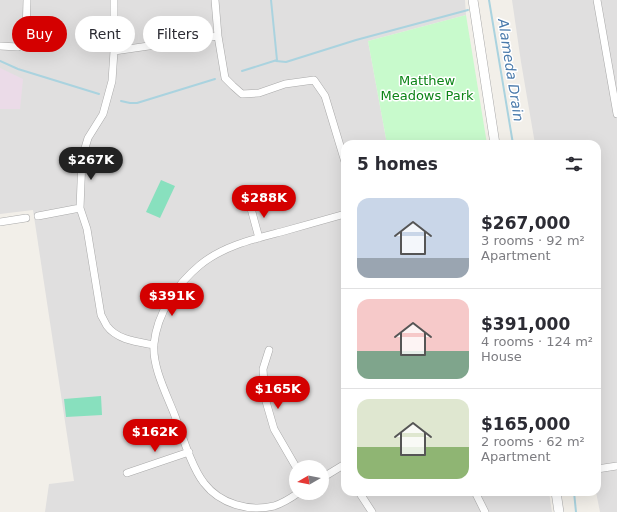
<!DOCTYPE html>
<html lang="en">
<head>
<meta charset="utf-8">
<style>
  :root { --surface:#fff; --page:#f2f2f3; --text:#2b2b33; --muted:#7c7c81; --line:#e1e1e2; --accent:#d40000 }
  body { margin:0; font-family:"DejaVu Sans",sans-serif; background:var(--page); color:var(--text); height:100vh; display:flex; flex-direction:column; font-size:15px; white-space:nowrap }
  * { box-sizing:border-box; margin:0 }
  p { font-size:13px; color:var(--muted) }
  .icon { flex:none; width:22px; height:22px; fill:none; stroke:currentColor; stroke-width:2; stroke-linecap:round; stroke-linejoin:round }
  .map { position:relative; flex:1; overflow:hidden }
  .panel { position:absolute; left:341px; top:140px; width:260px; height:356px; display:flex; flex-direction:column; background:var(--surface); border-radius:12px; box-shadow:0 4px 16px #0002 }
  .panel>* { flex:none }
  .top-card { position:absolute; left:12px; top:16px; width:269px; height:36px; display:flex; gap:8px }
  .needle { width:26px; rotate:261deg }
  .buttons { position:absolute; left:289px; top:460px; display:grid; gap:8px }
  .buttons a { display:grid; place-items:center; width:40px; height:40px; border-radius:50%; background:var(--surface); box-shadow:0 4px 16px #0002; font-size:20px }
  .price { position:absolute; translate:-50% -34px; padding:0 9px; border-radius:14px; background:var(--accent); color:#fff; font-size:13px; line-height:26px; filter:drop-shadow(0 1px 2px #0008) }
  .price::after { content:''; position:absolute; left:50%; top:24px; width:12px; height:9px; margin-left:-6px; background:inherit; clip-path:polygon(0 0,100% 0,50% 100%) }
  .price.selected { background:#222; color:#fff }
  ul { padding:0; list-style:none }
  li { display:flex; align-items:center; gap:12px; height:100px; padding:0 16px }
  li+li { border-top:1px solid var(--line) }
  li span { display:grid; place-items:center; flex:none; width:112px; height:80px; border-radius:12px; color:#555 }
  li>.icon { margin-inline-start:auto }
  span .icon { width:48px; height:48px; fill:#fffc; stroke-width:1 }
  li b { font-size:17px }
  h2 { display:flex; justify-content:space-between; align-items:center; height:48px; padding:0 16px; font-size:17px }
  .tag { padding:0 14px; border-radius:18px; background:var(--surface); box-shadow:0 4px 16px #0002; font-size:14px; line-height:36px }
  .tag.selected { background:var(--accent); color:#fff }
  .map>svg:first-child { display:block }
  .residential { fill:#e0dfdf; fill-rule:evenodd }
  .industrial { fill:#ebdbe8 }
  .park { fill:#c8facc }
  .pitch { fill:#88e0be }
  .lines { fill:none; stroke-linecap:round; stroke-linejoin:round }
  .stream { stroke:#aad3df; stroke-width:2 }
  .minor-casing { stroke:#a9a9a9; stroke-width:8 }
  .tertiary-casing { stroke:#a9a9a9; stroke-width:10 }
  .minor { stroke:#fff; stroke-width:7 }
  .tertiary { stroke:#fff; stroke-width:9 }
  .labels { text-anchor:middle; stroke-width:3; stroke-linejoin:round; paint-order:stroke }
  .park-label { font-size:13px; fill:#0c8416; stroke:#fff }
  .water-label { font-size:14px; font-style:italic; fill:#4a7aab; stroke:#fff }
</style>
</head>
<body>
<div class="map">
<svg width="617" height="512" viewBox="0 0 617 512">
  <rect width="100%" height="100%" fill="#f2efe9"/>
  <path class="residential" d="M 0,0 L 465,0 L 466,15 L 368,41 L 387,144 L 345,144 L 345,492 L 549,492 L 552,512 L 45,512 L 49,484 L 74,481 L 33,210 L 0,214 ZM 296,467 L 322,467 L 322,493 L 296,493 Z
    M 512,0 L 617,0 L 617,512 L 600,512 L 596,492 L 597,144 L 535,144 L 521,62 Z"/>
  <path class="industrial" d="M 0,68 L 23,79 L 20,109 L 0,109 Z"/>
  <path class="park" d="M 466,15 L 487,144 L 387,144 L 368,41 Z"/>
  <path class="pitch" d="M 161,180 L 175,186 L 160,218 L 146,212 Z
    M 101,396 L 102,415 L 66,417 L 64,399 Z"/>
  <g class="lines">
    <path class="stream" d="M 489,0 L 513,144
      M 0,61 L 18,69 L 99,94
      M 276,61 L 286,62 L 356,40 L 468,10
      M 242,71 L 277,60 L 271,0
      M 121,101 L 130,103 L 137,103 L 215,79
      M 574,492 L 576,512"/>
    <g class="minor-casing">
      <path id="minor" d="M 114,0 L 114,51 L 112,81 L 103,114 L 88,138 L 82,158 L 80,208 L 87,229 L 101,315 C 103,318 105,323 107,326 C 117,340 138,342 154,345
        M 215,0 L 218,36 L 225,78 L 233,86 L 242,94 L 259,93 L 285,84 L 314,80 L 325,96 L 345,162
        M 597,0 L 617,114
        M 0,46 L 18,47 L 24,45 L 26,35 L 27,0
        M 114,51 L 218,36
        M 250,205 L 259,238
        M 38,216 L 80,208
        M 0,222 L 26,218
        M 269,350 L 263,369 L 265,398 L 274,429 L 296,467
        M 597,469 L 617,466
        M 127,473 L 189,452
        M 322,478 L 345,464
        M 359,492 L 372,512
        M 475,492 L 485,512
        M 298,493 C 291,498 283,503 274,506 C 249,512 220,504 204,483 C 192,468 182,435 175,416 C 167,395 152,367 154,344 C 157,313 177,284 200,265 C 223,246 254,239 281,232 C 302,226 324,220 345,214"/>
    </g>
    <g class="tertiary-casing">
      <path id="tertiary" d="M 473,0 L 495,144
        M 556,492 L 559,512"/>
    </g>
    <use href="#minor" class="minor"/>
    <use href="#tertiary" class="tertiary"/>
  </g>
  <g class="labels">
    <g class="park-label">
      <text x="427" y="85">Matthew<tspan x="427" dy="15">Meadows Park</tspan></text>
    </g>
    <g class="water-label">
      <text transform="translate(511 70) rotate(81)" y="5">Alameda Drain</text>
    </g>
  </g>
</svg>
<div class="buttons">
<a><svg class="needle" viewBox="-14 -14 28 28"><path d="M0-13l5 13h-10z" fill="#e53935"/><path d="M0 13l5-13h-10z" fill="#7c7c81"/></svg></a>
</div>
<b class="price selected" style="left:91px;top:181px">$267K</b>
<b class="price" style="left:264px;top:219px">$288K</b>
<b class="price" style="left:172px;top:317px">$391K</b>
<b class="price" style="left:278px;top:410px">$165K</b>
<b class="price" style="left:155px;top:453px">$162K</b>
<div class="top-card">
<a class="tag selected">Buy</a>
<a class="tag">Rent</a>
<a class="tag">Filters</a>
</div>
<section class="panel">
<h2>5 homes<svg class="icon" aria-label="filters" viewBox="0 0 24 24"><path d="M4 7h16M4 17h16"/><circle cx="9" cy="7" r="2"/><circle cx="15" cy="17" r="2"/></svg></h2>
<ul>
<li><span style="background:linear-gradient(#c9d6e8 75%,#9aa5b1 0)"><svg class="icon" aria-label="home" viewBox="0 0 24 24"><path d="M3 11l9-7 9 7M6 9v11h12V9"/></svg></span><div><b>$267,000</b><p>3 rooms · 92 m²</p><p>Apartment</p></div></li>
<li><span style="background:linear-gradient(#f6c9c9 65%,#7fa58c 0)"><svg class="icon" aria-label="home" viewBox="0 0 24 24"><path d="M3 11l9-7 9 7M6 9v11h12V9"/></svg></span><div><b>$391,000</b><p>4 rooms · 124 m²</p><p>House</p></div></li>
<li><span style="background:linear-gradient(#dfe7d0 60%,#8fb573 0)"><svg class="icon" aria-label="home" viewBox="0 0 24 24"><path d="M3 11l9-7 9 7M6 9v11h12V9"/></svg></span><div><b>$165,000</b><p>2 rooms · 62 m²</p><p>Apartment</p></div></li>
</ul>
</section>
</div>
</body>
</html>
